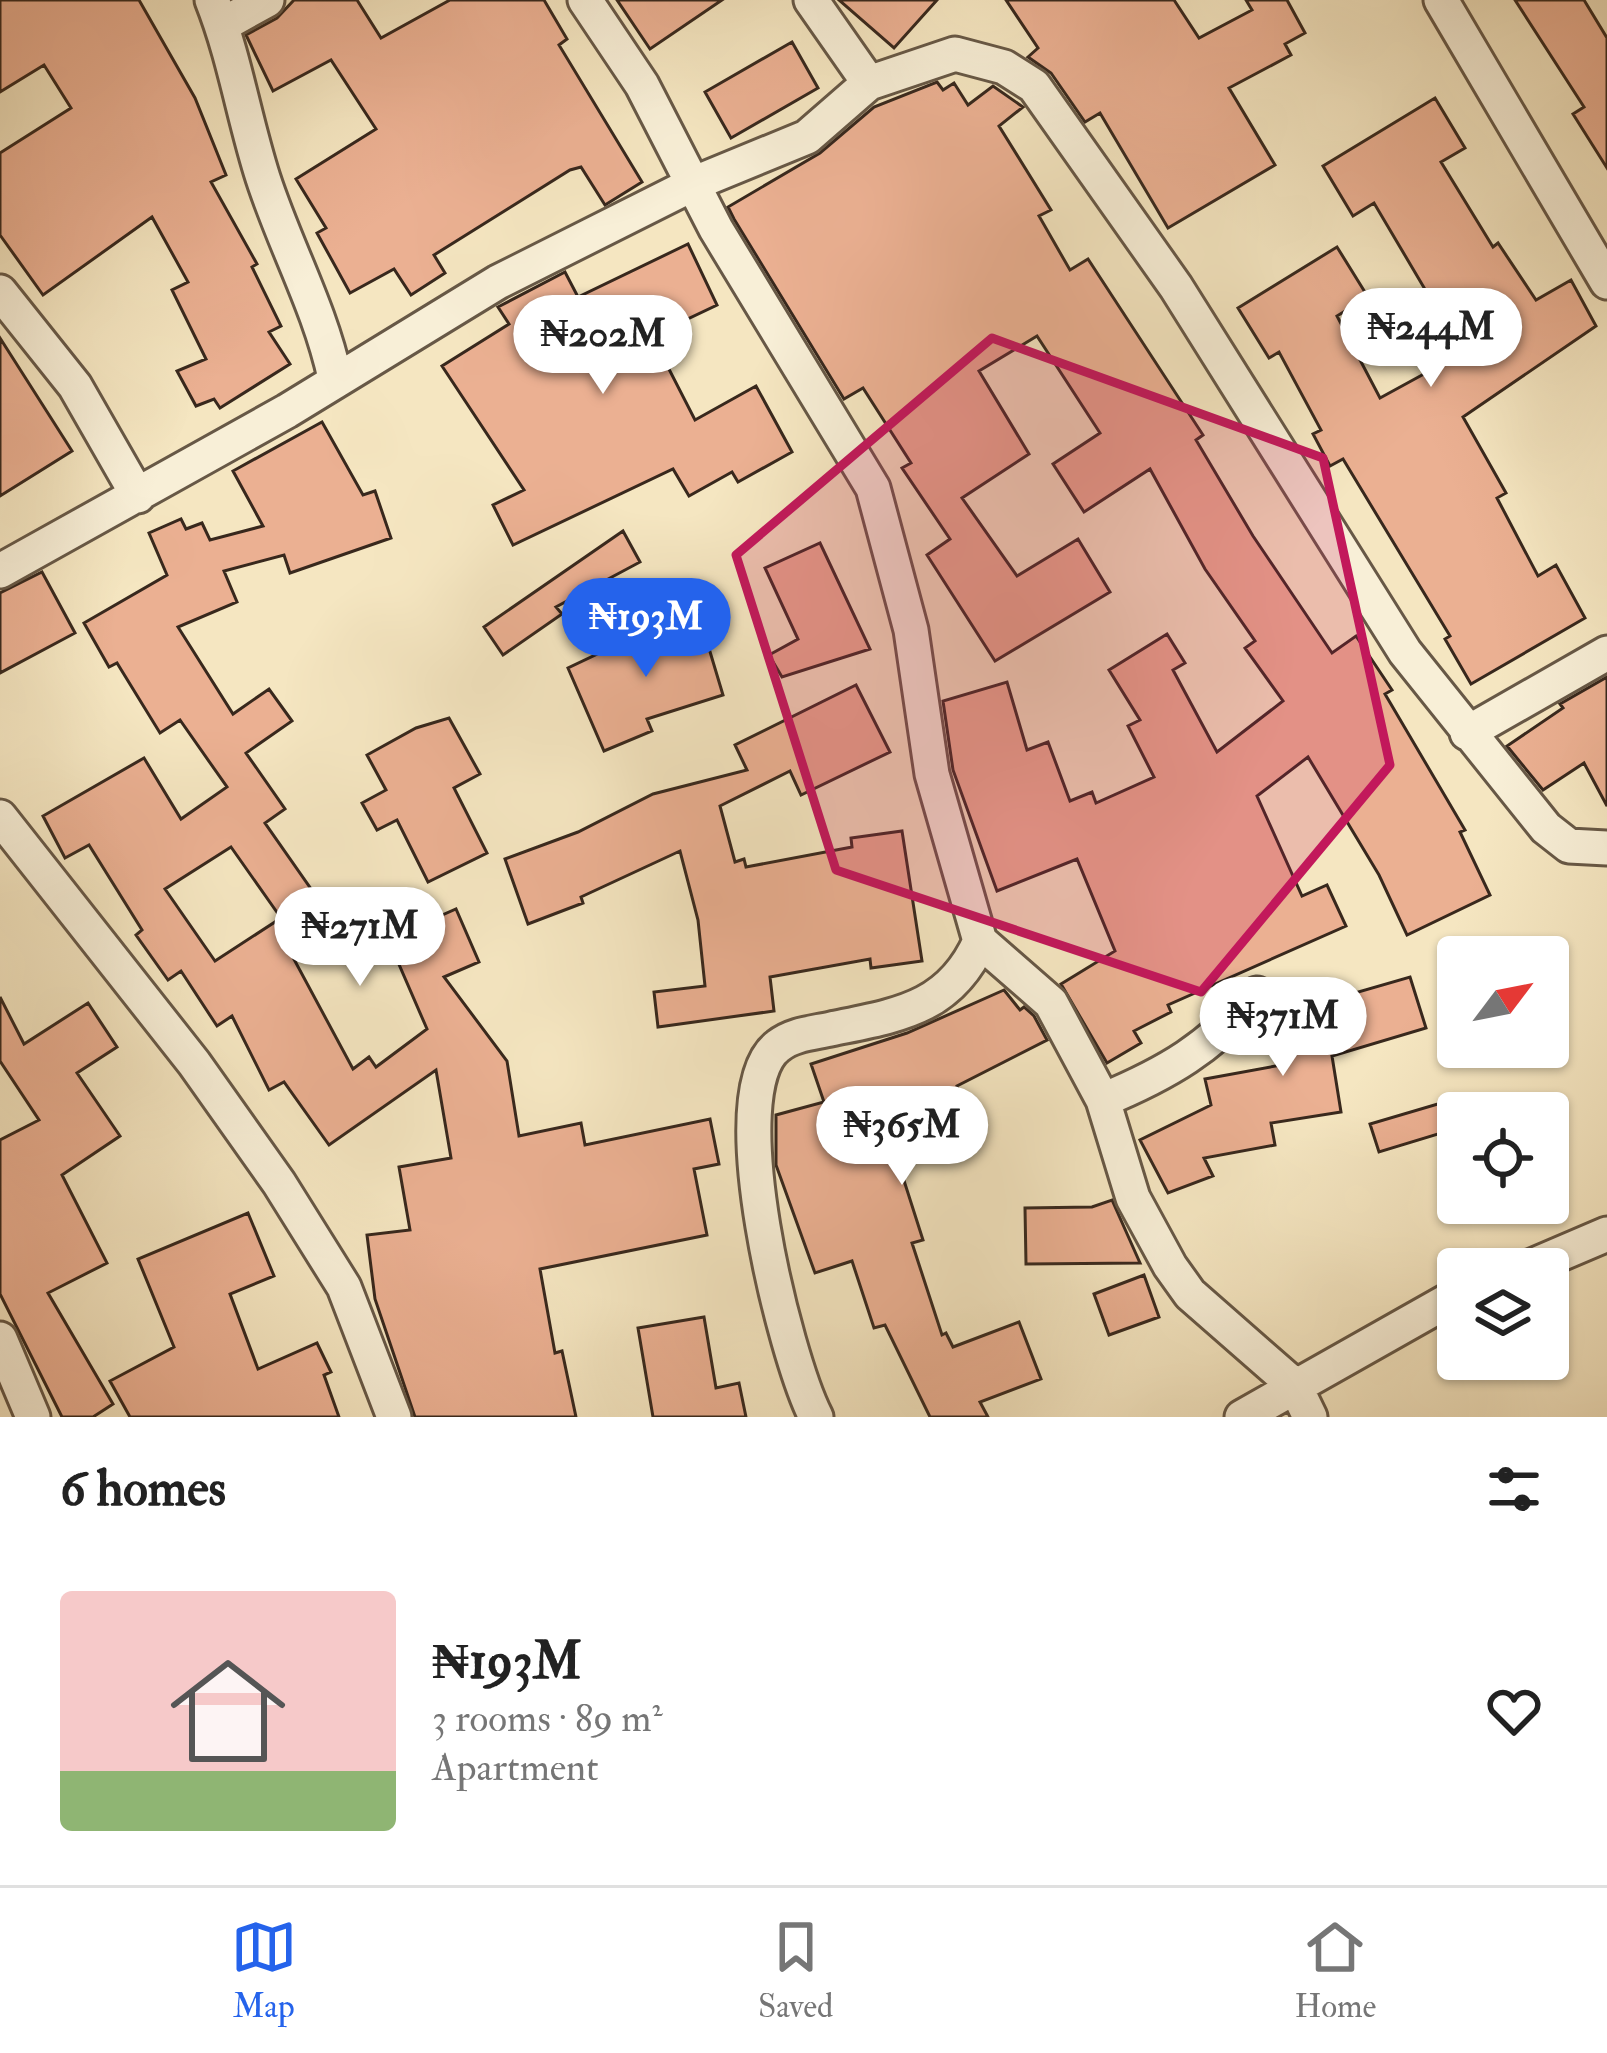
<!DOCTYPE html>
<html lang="en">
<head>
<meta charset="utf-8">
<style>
  :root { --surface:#fff; --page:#f6f6f6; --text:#222; --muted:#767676; --line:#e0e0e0; --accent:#2563eb }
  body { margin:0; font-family:"IM FELL Double Pica",serif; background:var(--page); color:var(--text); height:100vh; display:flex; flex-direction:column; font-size:45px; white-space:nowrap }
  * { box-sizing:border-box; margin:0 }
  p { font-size:39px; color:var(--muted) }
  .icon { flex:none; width:66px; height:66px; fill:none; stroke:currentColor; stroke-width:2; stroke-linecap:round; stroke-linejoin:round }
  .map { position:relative; height:1417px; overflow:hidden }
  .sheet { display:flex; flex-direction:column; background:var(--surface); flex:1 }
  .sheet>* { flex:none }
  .needle { width:78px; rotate:58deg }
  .tools { position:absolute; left:1437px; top:936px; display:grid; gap:24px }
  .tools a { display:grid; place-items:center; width:132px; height:132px; border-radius:12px; background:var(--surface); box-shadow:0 3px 9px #0004; font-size:60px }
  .price { position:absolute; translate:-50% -102px; padding:0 27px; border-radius:42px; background:#fff; color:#222; font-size:39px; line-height:78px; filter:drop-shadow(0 3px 6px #0008) }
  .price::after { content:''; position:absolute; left:50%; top:72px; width:36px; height:27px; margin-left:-18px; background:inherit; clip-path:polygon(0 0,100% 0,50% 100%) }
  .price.active { background:var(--accent); color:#fff }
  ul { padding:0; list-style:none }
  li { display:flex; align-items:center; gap:36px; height:300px; padding:0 60px }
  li+li { border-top:3px solid var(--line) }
  li span { display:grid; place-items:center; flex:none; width:336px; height:240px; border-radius:12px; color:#555 }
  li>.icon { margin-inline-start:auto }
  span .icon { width:144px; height:144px; fill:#fffc; stroke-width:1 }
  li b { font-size:51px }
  h2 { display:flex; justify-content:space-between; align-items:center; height:144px; padding:0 60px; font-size:51px }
  .tabs { display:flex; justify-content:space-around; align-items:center; height:168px; border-top:3px solid var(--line); background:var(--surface); font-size:33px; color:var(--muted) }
  .tabs a { display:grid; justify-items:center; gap:6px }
  .tabs .active { color:var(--accent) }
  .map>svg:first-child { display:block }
  .building { fill:#ebb092; stroke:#38281d; stroke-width:3; fill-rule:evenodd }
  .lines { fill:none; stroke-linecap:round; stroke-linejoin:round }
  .street-casing { stroke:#675846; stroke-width:39 }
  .street { stroke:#f8efd7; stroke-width:33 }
  .marked { fill:#c2185b; fill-opacity:0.2; stroke:#c2185b; stroke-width:9; stroke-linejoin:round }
</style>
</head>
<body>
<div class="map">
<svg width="1607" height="1417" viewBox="0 0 1607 1417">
  <rect width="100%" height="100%" fill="#f5e6c1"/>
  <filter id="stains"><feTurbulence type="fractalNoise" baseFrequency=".00167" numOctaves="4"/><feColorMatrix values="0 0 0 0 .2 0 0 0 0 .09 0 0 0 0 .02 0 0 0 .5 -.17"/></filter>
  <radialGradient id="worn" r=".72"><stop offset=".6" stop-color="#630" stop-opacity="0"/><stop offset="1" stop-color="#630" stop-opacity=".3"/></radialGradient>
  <path class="building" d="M 0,0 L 139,0 L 195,98 L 226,175 L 211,182 L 257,264 L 252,267 L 281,326 L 269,332 L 290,364 L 220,408 L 214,399 L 196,406 L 177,371 L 206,359 L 172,290 L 188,282 L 152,217 L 43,295 L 0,235 L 0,153 L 71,108 L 44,65 L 0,92 Z
    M 294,0 L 357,0 L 381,38 L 450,0 L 544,0 L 567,39 L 559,45 L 642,182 L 605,205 L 581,167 L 570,170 L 434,255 L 445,273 L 411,295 L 394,269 L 350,293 L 317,233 L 326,228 L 296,179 L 376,129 L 331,60 L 273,91 L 246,35 L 277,18 Z
    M 617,0 L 722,0 L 650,49 Z
    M 839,0 L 937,0 L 894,48 Z
    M 1006,0 L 1174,0 L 1199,38 L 1252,10 L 1246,0 L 1287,0 L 1305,33 L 1285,44 L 1291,55 L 1229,88 L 1275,165 L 1168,228 L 1100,113 L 1085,122 L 1051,73 L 1028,57 L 1038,48 Z
    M 1515,0 L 1584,0 L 1607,38 L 1607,168 L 1573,114 L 1584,107 Z
    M 792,42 L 818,88 L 731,138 L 705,92 Z
    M 937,82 L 943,90 L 954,83 L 968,105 L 993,86 L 1023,107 L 999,126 L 1051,210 L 1039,216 L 1070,270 L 1088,259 L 1203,435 L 1196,440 L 1253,536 L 1332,653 L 1356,636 L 1392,690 L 1385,694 L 1465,830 L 1460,832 L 1490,895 L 1407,935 L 1379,875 L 1308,757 L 1257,796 L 1302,896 L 1327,885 L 1346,926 L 1168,1005 L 1171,1012 L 1134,1031 L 1141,1043 L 1107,1063 L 1061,984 L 1115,951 L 1077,859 L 997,891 L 953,770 L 943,701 L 1007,682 L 1027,750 L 1048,742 L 1070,801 L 1092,792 L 1096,803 L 1154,777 L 1128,726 L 1140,720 L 1109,670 L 1167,634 L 1185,663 L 1173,670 L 1217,752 L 1283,701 L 1245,648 L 1255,641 L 1205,569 L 1150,469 L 1084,512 L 1053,464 L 1100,433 L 1037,336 L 979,371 L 1029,454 L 962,498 L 1017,576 L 1078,539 L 1110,592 L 995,661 L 927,555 L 950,539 L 902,468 L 911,463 L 863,388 L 844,399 L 734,219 L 728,207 L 820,153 L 874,107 Z
    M 1435,98 L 1465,148 L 1441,162 L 1493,247 L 1498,243 L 1536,300 L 1571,280 L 1596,326 L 1463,417 L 1506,493 L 1497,498 L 1538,576 L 1556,565 L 1585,618 L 1471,684 L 1445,639 L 1450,636 L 1343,459 L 1330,466 L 1313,434 L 1321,430 L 1279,352 L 1269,358 L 1238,308 L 1337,247 L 1368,297 L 1337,316 L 1380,398 L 1444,363 L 1406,304 L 1426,291 L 1374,203 L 1353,216 L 1323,166 Z
    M 688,244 L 717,305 L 652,336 L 695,420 L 756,386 L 792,452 L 738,482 L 732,472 L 689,496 L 673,469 L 513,545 L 493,505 L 524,490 L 442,366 L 509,324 L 498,307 L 565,272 L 578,297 Z
    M 0,338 L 72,451 L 0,496 Z
    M 322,422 L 363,495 L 375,491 L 391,538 L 290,573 L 284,555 L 224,571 L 237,602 L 178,627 L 233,714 L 269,689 L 292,721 L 246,753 L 285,809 L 265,823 L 332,919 L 289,950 L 353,1069 L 369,1057 L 376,1067 L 427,1029 L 388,939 L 456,909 L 479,962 L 444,977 L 507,1061 L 519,1136 L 581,1123 L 585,1145 L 710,1119 L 719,1164 L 694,1169 L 707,1235 L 540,1269 L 555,1353 L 562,1351 L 576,1417 L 415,1417 L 375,1299 L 367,1235 L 410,1230 L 399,1167 L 451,1158 L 436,1070 L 329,1145 L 284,1082 L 269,1090 L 232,1016 L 217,1026 L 181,971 L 168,980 L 136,935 L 142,930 L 89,845 L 65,858 L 43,816 L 144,758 L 181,819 L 227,787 L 180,720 L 160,733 L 117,663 L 109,667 L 84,623 L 167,575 L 149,533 L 181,519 L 186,529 L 202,523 L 210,540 L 263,526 L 233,471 ZM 231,847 L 281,918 L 215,961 L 165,889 Z
    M 623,531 L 640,562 L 556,607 L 562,614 L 503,655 L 484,627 Z
    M 820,543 L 870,649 L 782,677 L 769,655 L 798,639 L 765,568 Z
    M 42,572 L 75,633 L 0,673 L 0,593 Z
    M 699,615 L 723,695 L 647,719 L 652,731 L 604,751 L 568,668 L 646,631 Z
    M 1607,677 L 1607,806 L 1584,763 L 1543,790 L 1507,746 L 1563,708 L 1560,704 Z
    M 856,685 L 890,752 L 801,795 L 790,771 L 720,806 L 735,862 L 744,859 L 746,867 L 852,847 L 851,838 L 902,831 L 922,961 L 871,968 L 870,959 L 770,977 L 774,1011 L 658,1027 L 654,992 L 705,986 L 698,920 L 680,851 L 581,897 L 583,903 L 528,924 L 505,859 L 578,832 L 653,794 L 747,770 L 735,745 Z
    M 449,718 L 480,774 L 454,788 L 487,853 L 428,882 L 397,820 L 377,830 L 362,803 L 386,790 L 367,755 L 416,728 Z
    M 1410,977 L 1426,1028 L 1332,1056 L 1341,1112 L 1271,1123 L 1275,1145 L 1204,1158 L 1213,1176 L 1168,1193 L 1140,1140 L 1211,1105 L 1205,1079 L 1281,1065 L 1277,992 L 1303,988 L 1310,1006 Z
    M 1004,990 L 1020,1010 L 1024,1007 L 1034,1016 L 1047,1040 L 957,1086 L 970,1127 L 907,1145 L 912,1160 L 899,1165 L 923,1240 L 912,1243 L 942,1335 L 946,1333 L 953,1347 L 1019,1322 L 1041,1379 L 980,1402 L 988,1417 L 930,1417 L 885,1325 L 874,1328 L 852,1261 L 815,1273 L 776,1165 L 776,1115 L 824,1102 L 811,1064 L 907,1033 Z
    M 0,997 L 24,1044 L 88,1003 L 117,1047 L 77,1073 L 120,1136 L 62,1175 L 107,1263 L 48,1293 L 113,1404 L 93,1417 L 62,1417 L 0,1294 L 0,1140 L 39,1120 L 0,1061 Z
    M 1458,1098 L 1458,1128 L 1379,1152 L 1370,1124 Z
    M 1112,1200 L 1140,1263 L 1026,1264 L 1025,1208 L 1092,1207 Z
    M 248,1213 L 274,1276 L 230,1294 L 258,1369 L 317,1343 L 331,1372 L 324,1375 L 339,1417 L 130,1417 L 110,1381 L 174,1347 L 138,1259 Z
    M 1144,1275 L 1159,1317 L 1109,1335 L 1094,1294 Z
    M 704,1317 L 716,1388 L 739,1383 L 746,1417 L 653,1417 L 638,1328 Z"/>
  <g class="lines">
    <g class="street-casing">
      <path id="street" d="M 212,0 C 235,58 244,119 263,178 C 285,246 320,308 335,378
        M 585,0 L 642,85 L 716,229 L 873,488 L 911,630 L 932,774 L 980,941 L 1051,1003 L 1103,1100 L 1133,1198 L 1170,1266 L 1190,1294 L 1295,1386 L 1310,1417
        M 811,0 L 869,83
        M 1441,0 L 1607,282
        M 222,25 L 267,0
        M 0,292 L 75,386 L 138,496
        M 0,571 L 287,411 L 498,282 L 695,183 L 807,137 L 869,83 L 955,54 L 1004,67 L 1034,86 L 1176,287 L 1405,652 L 1546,828 L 1569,846 L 1607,848
        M 1467,733 L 1607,653
        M 0,817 L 194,1063 L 279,1183 L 344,1287 L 394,1417
        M 1103,1100 C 1168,1073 1210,1048 1257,994
        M 1525,1269 L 1607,1234
        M 0,1339 L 33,1417
        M 816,1417 C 785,1357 718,1091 778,1046 C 793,1034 813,1033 831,1029 C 898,1015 950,1009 980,941
        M 1242,1417 L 1458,1295"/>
    </g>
    <use href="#street" class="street"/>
  </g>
  <path class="marked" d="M 992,338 L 1323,458 L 1390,765 L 1201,992 L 836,870 L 736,555 Z"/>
  <rect width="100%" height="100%" filter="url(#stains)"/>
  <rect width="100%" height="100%" fill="url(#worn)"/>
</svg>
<div class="tools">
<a><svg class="needle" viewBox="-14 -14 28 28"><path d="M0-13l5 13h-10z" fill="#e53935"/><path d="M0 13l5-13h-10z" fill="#767676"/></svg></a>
<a><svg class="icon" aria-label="locate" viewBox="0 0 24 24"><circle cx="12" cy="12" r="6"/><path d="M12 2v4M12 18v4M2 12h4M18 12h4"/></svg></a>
<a><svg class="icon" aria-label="layers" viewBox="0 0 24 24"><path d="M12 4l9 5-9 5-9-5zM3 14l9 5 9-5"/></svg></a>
</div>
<b class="price" style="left:1431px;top:390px">₦244M</b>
<b class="price" style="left:603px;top:397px">₦202M</b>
<b class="price active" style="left:646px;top:680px">₦193M</b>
<b class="price" style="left:360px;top:989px">₦271M</b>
<b class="price" style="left:1283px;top:1079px">₦371M</b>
<b class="price" style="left:902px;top:1188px">₦365M</b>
</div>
<section class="sheet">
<h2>6 homes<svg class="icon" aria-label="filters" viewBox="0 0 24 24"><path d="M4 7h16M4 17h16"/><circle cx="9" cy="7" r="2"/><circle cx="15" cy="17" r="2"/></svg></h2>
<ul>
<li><span style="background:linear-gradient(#f6c9c9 75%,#8fb573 0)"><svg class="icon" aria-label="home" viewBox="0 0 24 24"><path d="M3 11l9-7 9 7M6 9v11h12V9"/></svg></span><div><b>₦193M</b><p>3 rooms · 89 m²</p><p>Apartment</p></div><svg class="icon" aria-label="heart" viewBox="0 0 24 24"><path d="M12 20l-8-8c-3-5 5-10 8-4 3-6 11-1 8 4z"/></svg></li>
</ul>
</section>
<nav class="tabs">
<a class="active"><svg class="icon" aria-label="map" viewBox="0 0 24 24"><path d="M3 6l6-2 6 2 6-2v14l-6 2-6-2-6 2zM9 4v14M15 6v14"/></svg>Map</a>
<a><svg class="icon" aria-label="saved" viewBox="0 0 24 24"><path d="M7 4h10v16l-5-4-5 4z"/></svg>Saved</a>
<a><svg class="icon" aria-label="home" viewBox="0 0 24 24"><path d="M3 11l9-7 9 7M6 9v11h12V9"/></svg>Home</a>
</nav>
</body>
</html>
